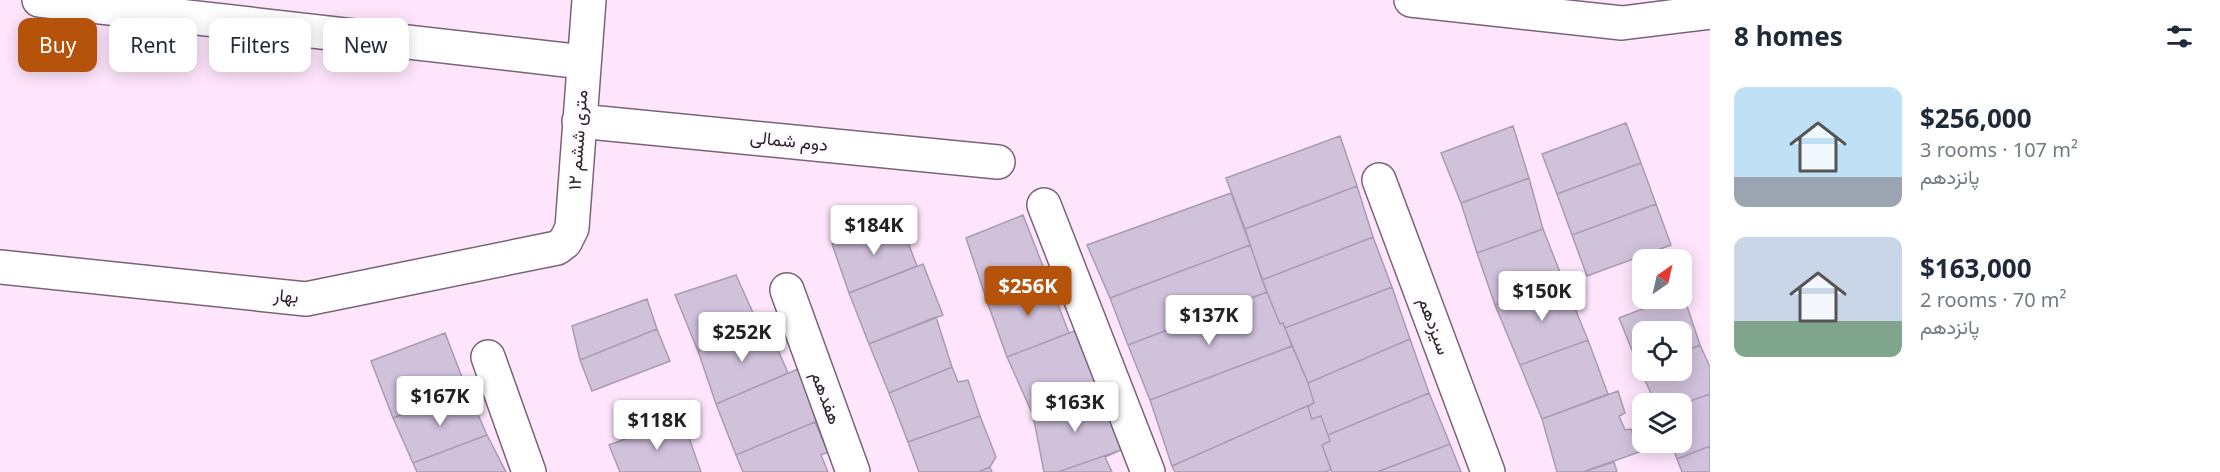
<!DOCTYPE html>
<html lang="en">
<head>
<meta charset="utf-8">
<style>
  :root { --surface:#fff; --page:#f2f2f3; --text:#1f2937; --muted:#747a83; --accent:#b45309 }
  body { margin:0; font-family:"Noto Sans",Vazirmatn,sans-serif; background:var(--page); color:var(--text); height:100vh; display:flex; flex-direction:column; font-size:22px; white-space:nowrap }
  * { box-sizing:border-box; margin:0 }
  p { font-size:20px; color:var(--muted) }
  .icon { flex:none; width:33px; height:33px; fill:none; stroke:currentColor; stroke-width:2; stroke-linecap:round; stroke-linejoin:round }
  .map { position:relative; flex:1; overflow:hidden }
  .sheet { display:flex; flex-direction:column; background:var(--surface); width:510px }
  .sheet>* { flex:none }
  .top-card { position:absolute; left:18px; top:18px; width:570px; height:54px; display:flex; gap:12px }
  .needle { width:39px; rotate:34deg }
  .controls { position:absolute; left:1632px; top:249px; display:grid; gap:12px }
  .controls a { display:grid; place-items:center; width:60px; height:60px; border-radius:12px; background:var(--surface); box-shadow:0 3px 15px #0003; font-size:30px }
  .price { position:absolute; translate:-50% -51px; padding:0 14px; border-radius:6px; background:#fff; color:#222; font-size:20px; line-height:39px; filter:drop-shadow(0 2px 3px #0008) }
  .price::after { content:''; position:absolute; left:50%; top:36px; width:18px; height:14px; margin-left:-9px; background:inherit; clip-path:polygon(0 0,100% 0,50% 100%) }
  .price.current { background:var(--accent); color:#fff }
  ul { padding:0; list-style:none }
  li { display:flex; align-items:center; gap:18px; height:150px; padding:0 24px }
  li span { display:grid; place-items:center; flex:none; width:168px; height:120px; border-radius:12px; color:#555 }
  li>.icon { margin-inline-start:auto }
  span .icon { width:72px; height:72px; fill:#fffc; stroke-width:1 }
  li b { font-size:26px }
  h2 { display:flex; justify-content:space-between; align-items:center; height:72px; padding:0 24px; font-size:26px }
  .tag { padding:0 21px; border-radius:12px; background:var(--surface); box-shadow:0 3px 15px #0003; font-size:21px; line-height:54px }
  .tag.current { background:var(--accent); color:#fff }
  main { display:flex; flex:1; min-height:0 }
  .map>svg:first-child { display:block }
  .building { fill:#d1c2dc; stroke:#a99bb4; stroke-width:1.5 }
  .lines { fill:none; stroke-linecap:round; stroke-linejoin:round }
  .minor-casing { stroke:#796477; stroke-width:36 }
  .minor { stroke:#fff; stroke-width:33 }
  .labels { text-anchor:middle; stroke-width:6; stroke-linejoin:round; paint-order:stroke }
  .street-label { font-size:18px; fill:#2c232b; stroke:#fef9fe }
</style>
</head>
<body>
<main>
<div class="map">
<svg width="1710" height="472" viewBox="0 0 1710 472">
  <rect width="100%" height="100%" fill="#fee5fc"/>
  <path class="building" d="M 1626,123 L 1641,163 L 1557,194 L 1542,154 Z
    M 1513,126 L 1529,178 L 1461,203 L 1441,153 Z
    M 1340,136 L 1357,186 L 1245,229 L 1226,178 Z
    M 1641,163 L 1656,204 L 1572,235 L 1557,194 Z
    M 1529,178 L 1543,229 L 1477,253 L 1461,203 Z
    M 1357,186 L 1373,237 L 1262,280 L 1245,229 Z
    M 1231,193 L 1250,245 L 1110,298 L 1087,245 Z
    M 1656,204 L 1671,245 L 1587,276 L 1572,235 Z
    M 1023,215 L 1046,274 L 988,304 L 966,238 Z
    M 899,219 L 917,266 L 849,293 L 832,244 Z
    M 1543,229 L 1563,280 L 1495,305 L 1477,253 Z
    M 1373,237 L 1392,287 L 1285,328 L 1283,323 L 1280,324 L 1262,280 Z
    M 1250,245 L 1267,292 L 1128,345 L 1110,298 Z
    M 923,264 L 943,315 L 869,344 L 849,293 Z
    M 1046,274 L 1069,333 L 1007,357 L 988,304 Z
    M 736,275 L 759,326 L 698,351 L 675,295 Z
    M 1563,280 L 1588,340 L 1520,365 L 1495,305 Z
    M 1392,287 L 1410,339 L 1308,383 L 1285,328 Z
    M 1267,292 L 1280,324 L 1283,323 L 1292,346 L 1150,400 L 1128,345 Z
    M 1683,294 L 1700,345 L 1682,353 L 1682,332 L 1642,332 L 1642,369 L 1640,370 L 1619,318 L 1671,298 L 1682,298 Z
    M 647,299 L 657,329 L 580,360 L 572,326 Z
    M 936,317 L 952,367 L 889,393 L 869,344 Z
    M 759,326 L 768,327 L 788,373 L 716,404 L 698,351 Z
    M 657,329 L 670,361 L 592,391 L 580,360 Z
    M 1077,330 L 1100,388 L 1033,415 L 1007,357 Z
    M 445,333 L 467,390 L 393,418 L 371,361 Z
    M 1410,339 L 1429,393 L 1328,435 L 1321,416 L 1312,419 L 1308,407 L 1314,403 L 1308,383 Z
    M 1588,340 L 1608,394 L 1542,419 L 1520,365 Z
    M 1700,345 L 1710,367 L 1710,394 L 1682,404 L 1656,404 L 1640,370 L 1682,370 L 1682,353 Z
    M 1292,346 L 1308,383 L 1314,403 L 1172,466 L 1150,400 Z
    M 952,367 L 958,382 L 968,380 L 980,416 L 908,442 L 889,393 Z
    M 798,369 L 817,417 L 815,422 L 736,455 L 716,404 Z
    M 1100,388 L 1121,450 L 1058,472 L 1044,472 L 1033,415 Z
    M 467,390 L 487,435 L 413,463 L 393,418 Z
    M 1618,391 L 1625,413 L 1619,416 L 1625,430 L 1631,429 L 1639,452 L 1583,472 L 1557,472 L 1542,419 Z
    M 1429,393 L 1450,444 L 1377,472 L 1332,472 L 1322,445 L 1330,441 L 1328,435 Z
    M 1710,394 L 1710,446 L 1677,459 L 1671,442 L 1682,442 L 1682,404 Z
    M 1314,403 L 1308,407 L 1312,419 L 1321,416 L 1330,441 L 1322,445 L 1331,470 L 1325,472 L 1175,472 L 1172,466 Z
    M 980,416 L 996,457 L 990,467 L 978,472 L 919,472 L 908,442 Z
    M 682,418 L 701,472 L 620,472 L 609,445 Z
    M 815,422 L 828,452 L 821,455 L 828,472 L 743,472 L 736,455 Z
    M 487,435 L 506,472 L 417,472 L 413,463 Z
    M 1450,444 L 1461,472 L 1377,472 Z
    M 1710,446 L 1710,472 L 1682,472 L 1677,459 Z
    M 1121,450 L 1105,457 L 1112,472 L 1058,472 Z
    M 1614,462 L 1617,472 L 1583,472 Z
    M 990,467 L 992,472 L 978,472 Z"/>
  <g class="lines">
    <g class="minor-casing">
      <path id="minor" d="M 39,0 L 583,62
        M 1411,0 L 1622,23 L 1710,12
        M 579,121 L 998,162
        M 1379,180 L 1488,472
        M 1044,205 L 1148,472
        M 0,267 L 306,299 L 557,248 L 565,242 L 572,228 L 589,0
        M 787,290 L 853,472
        M 488,357 L 529,472"/>
    </g>
    <use href="#minor" class="minor"/>
  </g>
  <g class="labels">
    <g class="street-label">
      <text transform="translate(578 140) rotate(-86)" y="6">۱۲ متری ششم</text>
      <text transform="translate(789 141) rotate(6)" y="6">دوم شمالی</text>
      <text transform="translate(286 296) rotate(5)" y="6">بهار</text>
      <text transform="translate(1434 326) rotate(70)" y="6">سیزدهم</text>
      <text transform="translate(826 398) rotate(70)" y="6">هفدهم</text>
    </g>
  </g>
</svg>
<div class="controls">
<a><svg class="needle" viewBox="-14 -14 28 28"><path d="M0-13l5 13h-10z" fill="#e53935"/><path d="M0 13l5-13h-10z" fill="#747a83"/></svg></a>
<a><svg class="icon" aria-label="locate" viewBox="0 0 24 24"><circle cx="12" cy="12" r="6"/><path d="M12 2v4M12 18v4M2 12h4M18 12h4"/></svg></a>
<a><svg class="icon" aria-label="layers" viewBox="0 0 24 24"><path d="M12 4l9 5-9 5-9-5zM3 14l9 5 9-5"/></svg></a>
</div>
<b class="price" style="left:874px;top:256px">$184K</b>
<b class="price current" style="left:1028px;top:317px">$256K</b>
<b class="price" style="left:1542px;top:322px">$150K</b>
<b class="price" style="left:1209px;top:346px">$137K</b>
<b class="price" style="left:742px;top:363px">$252K</b>
<b class="price" style="left:440px;top:427px">$167K</b>
<b class="price" style="left:1075px;top:433px">$163K</b>
<b class="price" style="left:657px;top:451px">$118K</b>
<div class="top-card">
<a class="tag current">Buy</a>
<a class="tag">Rent</a>
<a class="tag">Filters</a>
<a class="tag">New</a>
</div>
</div>
<section class="sheet">
<h2>8 homes<svg class="icon" aria-label="filters" viewBox="0 0 24 24"><path d="M4 7h16M4 17h16"/><circle cx="9" cy="7" r="2"/><circle cx="15" cy="17" r="2"/></svg></h2>
<ul>
<li><span style="background:linear-gradient(#bfe0f5 75%,#9aa5b1 0)"><svg class="icon" aria-label="home" viewBox="0 0 24 24"><path d="M3 11l9-7 9 7M6 9v11h12V9"/></svg></span><div><b>$256,000</b><p>3 rooms · 107 m²</p><p>پانزدهم</p></div></li>
<li><span style="background:linear-gradient(#c9d6e8 70%,#7fa58c 0)"><svg class="icon" aria-label="home" viewBox="0 0 24 24"><path d="M3 11l9-7 9 7M6 9v11h12V9"/></svg></span><div><b>$163,000</b><p>2 rooms · 70 m²</p><p>پانزدهم</p></div></li>
</ul>
</section>
</main>
</body>
</html>
